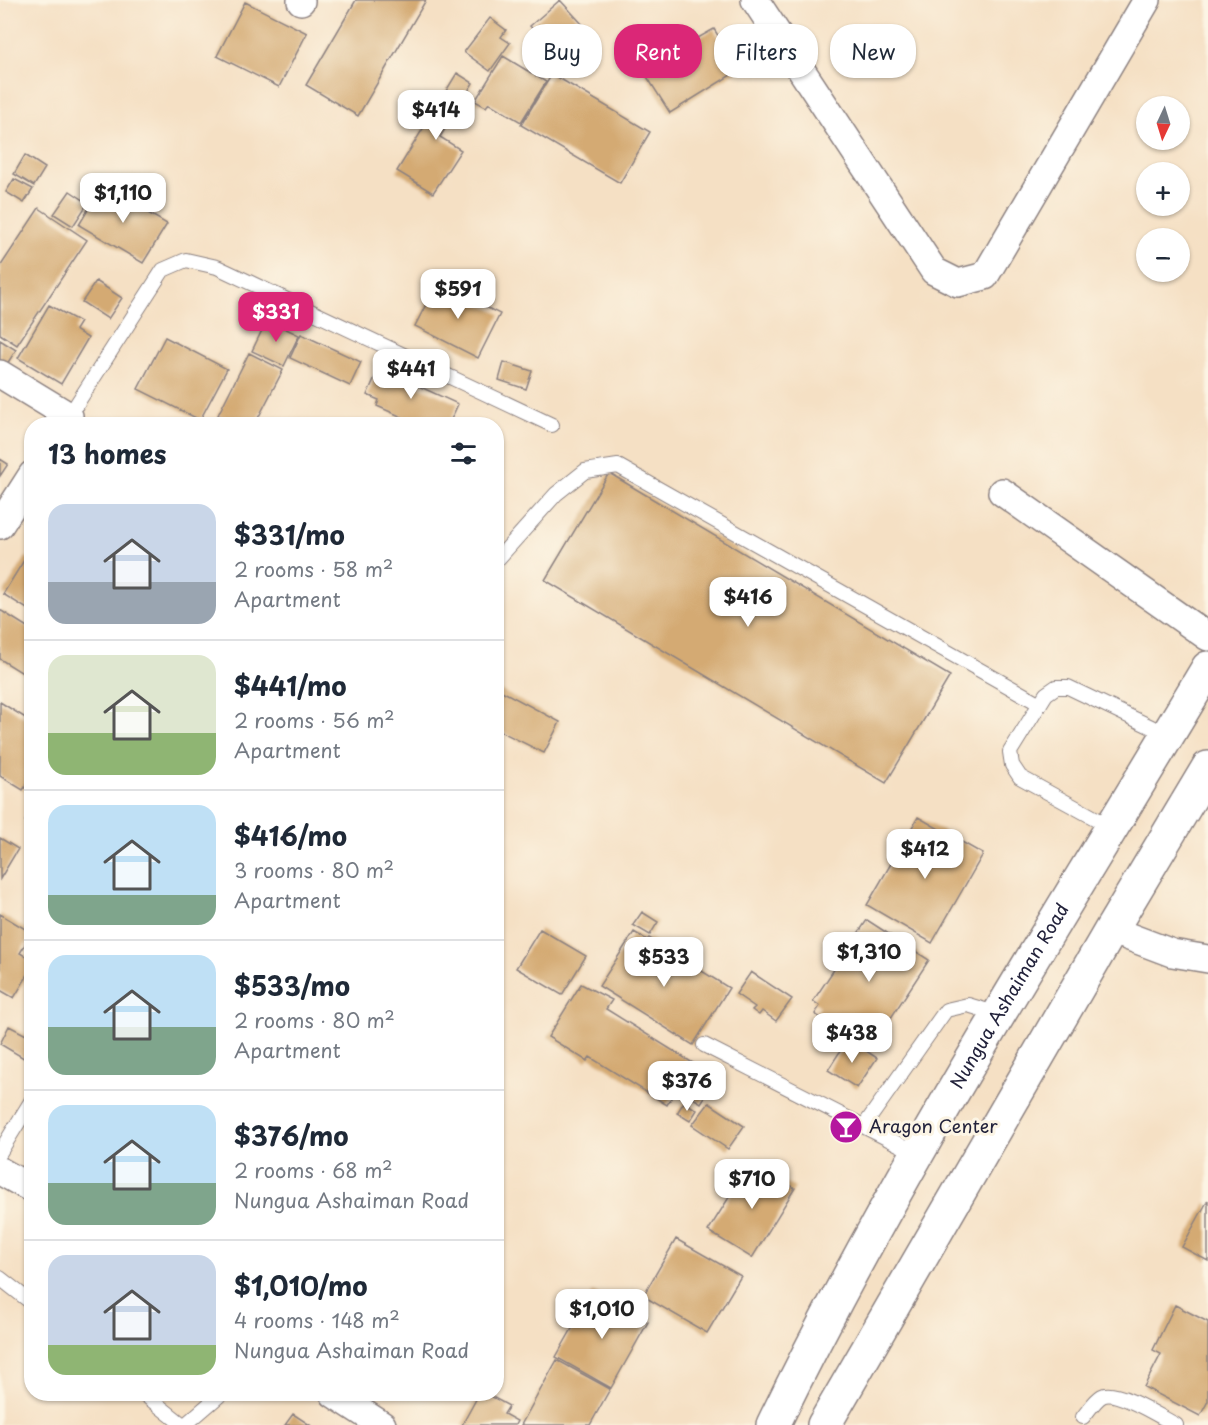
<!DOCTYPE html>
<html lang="en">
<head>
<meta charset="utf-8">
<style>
  :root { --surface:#fff; --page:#f6f6f7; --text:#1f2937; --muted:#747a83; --line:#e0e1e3; --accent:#db2777 }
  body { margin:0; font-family:"Playpen Sans",sans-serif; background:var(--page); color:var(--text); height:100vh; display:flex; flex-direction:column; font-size:22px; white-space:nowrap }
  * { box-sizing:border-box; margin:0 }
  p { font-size:20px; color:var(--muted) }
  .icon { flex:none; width:33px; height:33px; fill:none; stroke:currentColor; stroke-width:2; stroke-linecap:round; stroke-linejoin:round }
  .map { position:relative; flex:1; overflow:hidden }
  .details { position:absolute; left:24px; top:417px; width:480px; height:984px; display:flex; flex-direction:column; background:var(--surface); border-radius:24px; box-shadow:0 2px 4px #0004 }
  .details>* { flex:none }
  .banner { position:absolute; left:522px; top:24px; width:570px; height:54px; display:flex; gap:12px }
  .needle { width:39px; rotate:184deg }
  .tools { position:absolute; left:1136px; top:96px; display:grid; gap:12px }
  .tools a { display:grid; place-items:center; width:54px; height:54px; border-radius:50%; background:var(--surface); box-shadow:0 2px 4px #0004; font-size:30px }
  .price { position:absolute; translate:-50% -51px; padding:0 14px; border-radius:12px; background:#fff; color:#222; font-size:20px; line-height:39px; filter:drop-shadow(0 2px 3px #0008) }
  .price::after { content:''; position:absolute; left:50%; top:36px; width:18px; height:14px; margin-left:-9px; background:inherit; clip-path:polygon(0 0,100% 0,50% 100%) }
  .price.on { background:var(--accent); color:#fff }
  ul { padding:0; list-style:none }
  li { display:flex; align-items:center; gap:18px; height:150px; padding:0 24px }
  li+li { border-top:2px solid var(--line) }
  li span { display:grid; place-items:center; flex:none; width:168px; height:120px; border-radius:18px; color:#555 }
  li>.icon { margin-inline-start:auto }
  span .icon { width:72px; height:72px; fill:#fffc; stroke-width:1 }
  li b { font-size:26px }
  h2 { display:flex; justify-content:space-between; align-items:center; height:72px; padding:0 24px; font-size:26px }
  .pill { padding:0 21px; border-radius:24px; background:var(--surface); box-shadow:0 2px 4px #0004; font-size:21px; line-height:54px }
  .pill.on { background:var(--accent); color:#fff }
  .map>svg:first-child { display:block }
  .building { fill:#d4aa73 }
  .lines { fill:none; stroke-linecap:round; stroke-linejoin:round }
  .service-casing { stroke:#8c8180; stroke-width:16 }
  .minor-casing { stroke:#8c8180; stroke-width:30 }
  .primary-casing { stroke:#8c8180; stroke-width:36 }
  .service { stroke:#fff; stroke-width:14 }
  .minor { stroke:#fff; stroke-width:27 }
  .primary { stroke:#fff; stroke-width:33 }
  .labels { text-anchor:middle; stroke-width:6; stroke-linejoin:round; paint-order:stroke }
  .street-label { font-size:18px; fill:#22223b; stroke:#fcf5e5 }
  .poi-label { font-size:18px; fill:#22223b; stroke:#fcf5e5; text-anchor:start }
</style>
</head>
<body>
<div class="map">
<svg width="1208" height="1425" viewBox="0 0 1208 1425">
  <rect width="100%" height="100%" fill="#fcf5e5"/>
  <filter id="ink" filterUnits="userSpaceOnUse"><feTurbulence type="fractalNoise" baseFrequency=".0167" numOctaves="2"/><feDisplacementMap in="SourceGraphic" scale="12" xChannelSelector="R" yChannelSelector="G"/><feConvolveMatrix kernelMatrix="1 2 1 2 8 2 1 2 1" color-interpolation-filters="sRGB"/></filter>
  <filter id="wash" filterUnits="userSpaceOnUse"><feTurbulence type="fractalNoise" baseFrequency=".008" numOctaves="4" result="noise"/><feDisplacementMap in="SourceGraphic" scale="24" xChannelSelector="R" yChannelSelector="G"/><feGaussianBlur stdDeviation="1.35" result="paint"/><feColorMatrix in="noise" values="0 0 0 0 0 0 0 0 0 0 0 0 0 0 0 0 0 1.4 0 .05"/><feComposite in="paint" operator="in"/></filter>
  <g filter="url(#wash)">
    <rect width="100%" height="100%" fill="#f5e0c4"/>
    <g id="blocks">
      <path class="building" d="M 356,0 L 426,0 L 358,116 L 306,85 Z
        M 560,0 L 583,25 L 552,51 L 530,26 Z
        M 245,2 L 307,33 L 279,87 L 217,56 Z
        M 490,18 L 506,30 L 501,37 L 510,43 L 490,71 L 464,52 Z
        M 714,29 L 739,70 L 670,113 L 644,72 L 656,64 L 652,58 L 694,32 L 698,38 Z
        M 503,56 L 546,82 L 521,122 L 489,103 L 486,107 L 475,101 Z
        M 457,73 L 473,83 L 440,137 L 461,150 L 433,193 L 397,171 Z
        M 552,74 L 650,132 L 620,183 L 521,125 Z
        M 25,155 L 45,168 L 34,186 L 14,174 Z
        M 14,179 L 33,189 L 24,203 L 6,192 Z
        M 102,186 L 167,224 L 143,263 L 79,225 Z
        M 70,191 L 88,203 L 73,226 L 54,214 Z
        M 39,208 L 87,240 L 17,345 L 0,334 L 0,267 Z
        M 96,281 L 122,298 L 108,319 L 82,302 Z
        M 437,283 L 500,314 L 478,358 L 415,326 Z
        M 49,305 L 80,322 L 75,330 L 88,338 L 61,384 L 18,358 Z
        M 267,320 L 299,335 L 284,366 L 252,351 Z
        M 301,334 L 361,362 L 350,386 L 290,358 Z
        M 165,337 L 227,369 L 200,420 L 138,389 Z
        M 0,340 L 16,350 L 7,364 L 0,360 Z
        M 249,353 L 283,370 L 255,424 L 239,424 L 218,415 Z
        M 504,362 L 532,371 L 526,389 L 499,380 Z
        M 379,368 L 458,404 L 449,424 L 418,424 L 377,406 L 379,400 L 367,395 Z
        M 0,459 L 8,464 L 0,476 Z
        M 609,473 L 950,676 L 886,783 L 545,580 Z
        M 26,557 L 32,560 L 32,612 L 3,594 Z
        M 0,610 L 32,630 L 32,679 L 0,659 Z
        M 496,688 L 560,722 L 544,753 L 496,729 Z
        M 0,702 L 32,722 L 32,777 L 23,790 L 0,776 Z
        M 32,810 L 32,825 L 25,821 Z
        M 918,817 L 983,854 L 932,943 L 867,905 Z
        M 0,838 L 18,849 L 0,879 Z
        M 642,912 L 658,922 L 650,935 L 633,925 Z
        M 0,914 L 32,933 L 20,953 L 32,960 L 32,968 L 14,998 L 0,990 Z
        M 867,920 L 929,960 L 875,1042 L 855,1028 L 849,1037 L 815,1014 L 820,1006 L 813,1001 Z
        M 540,929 L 586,956 L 562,995 L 516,968 Z
        M 634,932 L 647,940 L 649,938 L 729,988 L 693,1045 L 599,986 Z
        M 751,972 L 792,999 L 776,1021 L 762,1011 L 759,1015 L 752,1010 L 755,1007 L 736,994 Z
        M 581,984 L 612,1000 L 606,1009 L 717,1078 L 701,1103 L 677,1088 L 667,1105 L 590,1057 L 587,1061 L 548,1037 Z
        M 9,1026 L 32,1038 L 32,1052 L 27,1060 L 0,1044 Z
        M 848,1039 L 877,1058 L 857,1088 L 828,1070 Z
        M 684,1102 L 697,1110 L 690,1121 L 677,1113 Z
        M 709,1103 L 744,1126 L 728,1149 L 692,1125 Z
        M 751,1162 L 795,1188 L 752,1258 L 708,1231 Z
        M 1208,1200 L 1208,1261 L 1182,1247 Z
        M 676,1239 L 741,1276 L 707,1333 L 643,1296 Z
        M 593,1292 L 648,1322 L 611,1388 L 556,1357 Z
        M 1175,1305 L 1208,1322 L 1208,1401 L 1200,1416 L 1144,1387 L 1161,1354 L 1153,1350 Z
        M 557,1360 L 610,1389 L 590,1425 L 521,1425 Z
        M 479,1394 L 487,1394 L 509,1406 L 504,1414 L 517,1421 L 515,1425 L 462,1425 Z
        M 293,1414 L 310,1425 L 285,1425 Z"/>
    </g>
  </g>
  <g filter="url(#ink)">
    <use href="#blocks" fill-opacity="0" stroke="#8c8180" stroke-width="1.5"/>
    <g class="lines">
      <g class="service-casing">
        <path id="service" d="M 69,416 L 163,270 L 186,260 L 217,267 L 552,425
          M 496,561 L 556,494 L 585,471 L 618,466 L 1040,704
          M 1113,828 L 1020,777 L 1012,765 L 1010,752 L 1046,694 L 1056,687 L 1068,687 L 1168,735
          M 704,1045 L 918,1154
          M 864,1126 L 946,1010 L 968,1005 L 998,1014
          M 0,1152 L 32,1100
          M 0,1278 L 32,1303
          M 144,1394 L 183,1425
          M 1083,1417 C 1089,1410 1095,1400 1102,1396 C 1116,1388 1162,1418 1176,1425
          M 185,1425 L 221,1394"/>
      </g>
      <g class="minor-casing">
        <path id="minor" d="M 755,0 L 934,271 L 958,283 L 985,276 L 1147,0
          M 301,1 L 301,0
          M 0,374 L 69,416 L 64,424
          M 1002,492 L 1208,637
          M 0,525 L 32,475
          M 1111,930 L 1172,953 L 1208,959
          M 0,1171 L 32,1189
          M 334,1394 L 382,1425"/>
      </g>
      <g class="primary-casing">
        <g id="primary">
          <path id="s1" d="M 773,1425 C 900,1163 1059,918 1208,668"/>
          <path d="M 824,1425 L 1111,930 L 1208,768"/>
        </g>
      </g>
      <use href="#service" class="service"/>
      <use href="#minor" class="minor"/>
      <use href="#primary" class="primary"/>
    </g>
  </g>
  <defs>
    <g id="bar-disc" transform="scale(1.725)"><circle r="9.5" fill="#b5179e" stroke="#fcf5e5"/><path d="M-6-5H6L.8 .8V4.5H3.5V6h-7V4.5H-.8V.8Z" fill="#fff"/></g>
  </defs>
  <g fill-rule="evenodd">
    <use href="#bar-disc" x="846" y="1127"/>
  </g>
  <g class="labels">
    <g class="street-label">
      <text dy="6" stroke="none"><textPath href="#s1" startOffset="490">Nungua Ashaiman Road</textPath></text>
    </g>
    <g class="poi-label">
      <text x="869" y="1133">Aragon Center</text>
    </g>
  </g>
</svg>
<div class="tools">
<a><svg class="needle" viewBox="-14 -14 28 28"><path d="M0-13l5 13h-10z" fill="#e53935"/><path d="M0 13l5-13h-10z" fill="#747a83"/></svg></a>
<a>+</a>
<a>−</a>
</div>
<b class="price" style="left:436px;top:141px">$414</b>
<b class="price" style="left:123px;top:224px">$1,110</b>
<b class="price" style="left:458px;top:320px">$591</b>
<b class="price on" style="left:276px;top:343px">$331</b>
<b class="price" style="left:411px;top:400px">$441</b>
<b class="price" style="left:748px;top:628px">$416</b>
<b class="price" style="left:925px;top:880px">$412</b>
<b class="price" style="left:869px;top:983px">$1,310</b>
<b class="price" style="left:664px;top:988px">$533</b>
<b class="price" style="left:852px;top:1064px">$438</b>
<b class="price" style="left:687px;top:1112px">$376</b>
<b class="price" style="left:752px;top:1210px">$710</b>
<b class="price" style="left:602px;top:1340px">$1,010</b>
<div class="banner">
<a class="pill">Buy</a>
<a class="pill on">Rent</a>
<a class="pill">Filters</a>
<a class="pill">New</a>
</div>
<section class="details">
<h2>13 homes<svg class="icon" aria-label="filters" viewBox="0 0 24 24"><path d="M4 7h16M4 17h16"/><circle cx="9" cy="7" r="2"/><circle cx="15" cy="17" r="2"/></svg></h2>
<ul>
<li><span style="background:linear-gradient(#c9d6e8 65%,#9aa5b1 0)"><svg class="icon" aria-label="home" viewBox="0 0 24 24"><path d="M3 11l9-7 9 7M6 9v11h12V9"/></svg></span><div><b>$331/mo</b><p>2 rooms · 58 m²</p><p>Apartment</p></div></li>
<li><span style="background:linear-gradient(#dfe7d0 65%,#8fb573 0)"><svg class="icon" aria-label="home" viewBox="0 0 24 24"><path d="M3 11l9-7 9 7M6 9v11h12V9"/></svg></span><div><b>$441/mo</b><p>2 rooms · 56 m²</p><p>Apartment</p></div></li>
<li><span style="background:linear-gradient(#bfe0f5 75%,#7fa58c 0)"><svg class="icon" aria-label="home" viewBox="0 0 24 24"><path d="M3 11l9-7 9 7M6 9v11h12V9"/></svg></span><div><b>$416/mo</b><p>3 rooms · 80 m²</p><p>Apartment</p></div></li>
<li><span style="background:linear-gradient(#bfe0f5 60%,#7fa58c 0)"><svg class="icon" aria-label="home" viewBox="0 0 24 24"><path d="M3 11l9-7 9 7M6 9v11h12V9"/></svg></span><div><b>$533/mo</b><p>2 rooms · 80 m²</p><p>Apartment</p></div></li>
<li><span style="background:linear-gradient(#bfe0f5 65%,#7fa58c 0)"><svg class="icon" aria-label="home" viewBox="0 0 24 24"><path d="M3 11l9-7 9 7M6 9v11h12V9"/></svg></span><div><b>$376/mo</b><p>2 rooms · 68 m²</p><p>Nungua Ashaiman Road</p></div></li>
<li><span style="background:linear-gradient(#c9d6e8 75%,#8fb573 0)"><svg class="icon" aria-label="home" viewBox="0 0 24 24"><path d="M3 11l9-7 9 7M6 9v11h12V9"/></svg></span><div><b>$1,010/mo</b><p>4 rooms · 148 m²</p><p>Nungua Ashaiman Road</p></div></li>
</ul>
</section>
</div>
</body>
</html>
